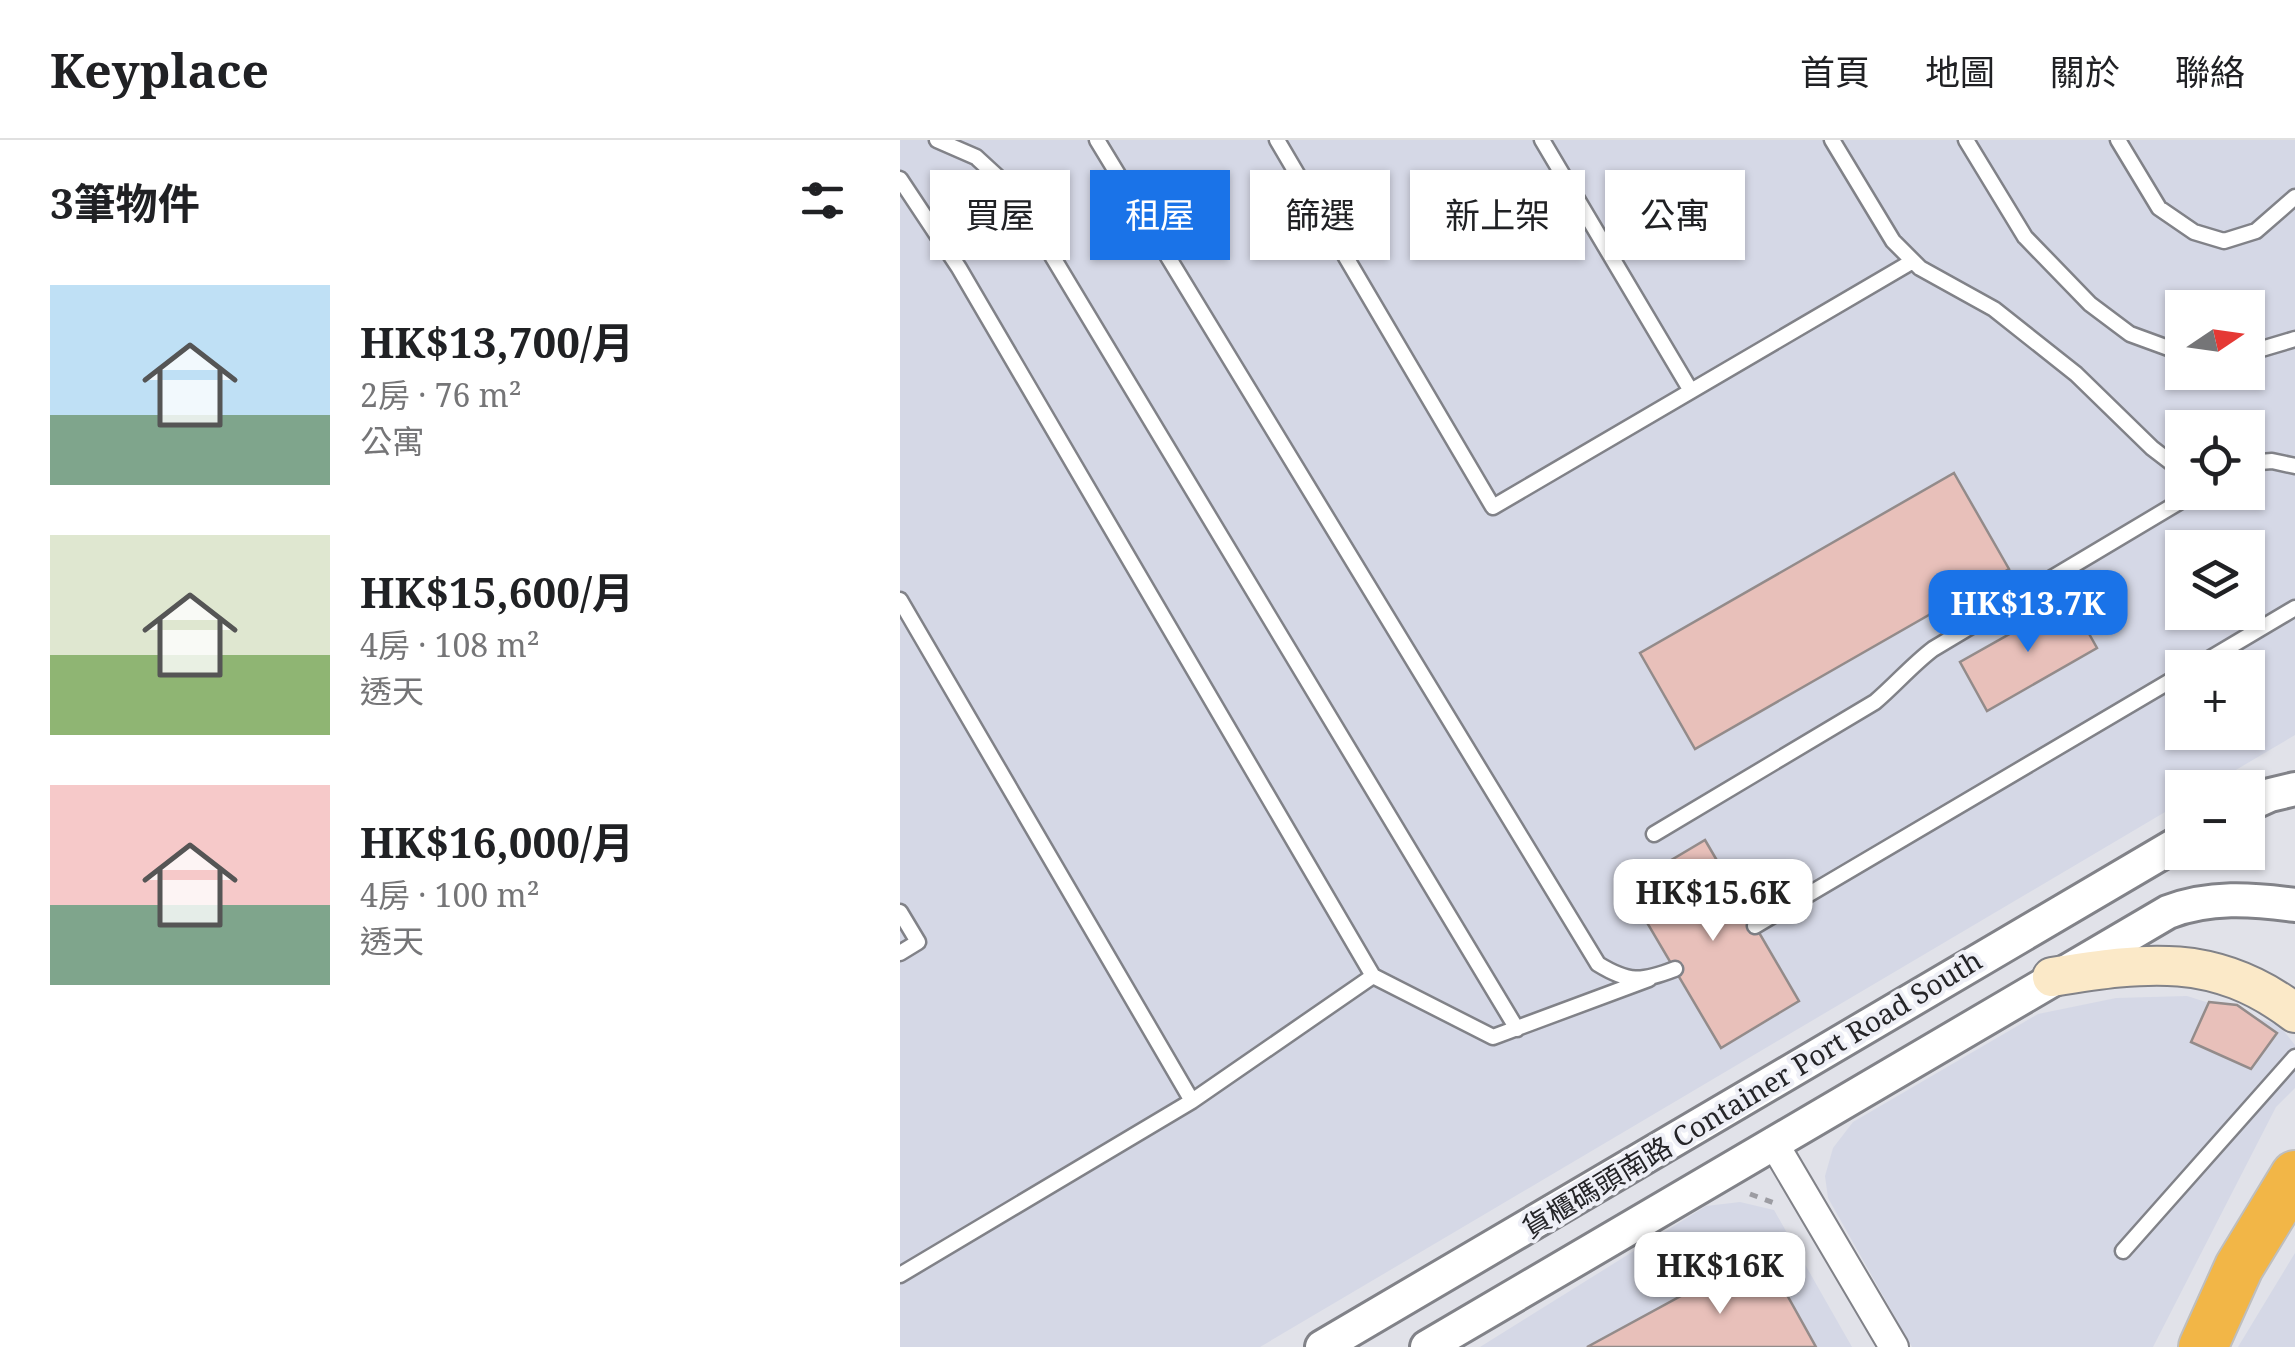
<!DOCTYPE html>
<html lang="zh-TW">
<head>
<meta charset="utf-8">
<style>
  :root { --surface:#fff; --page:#f2f2f2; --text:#202124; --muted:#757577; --line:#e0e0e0; --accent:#1a73e8 }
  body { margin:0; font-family:"Noto Serif","Noto Sans TC",serif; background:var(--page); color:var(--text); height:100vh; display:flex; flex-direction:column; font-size:38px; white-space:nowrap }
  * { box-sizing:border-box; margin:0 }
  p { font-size:32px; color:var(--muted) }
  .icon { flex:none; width:55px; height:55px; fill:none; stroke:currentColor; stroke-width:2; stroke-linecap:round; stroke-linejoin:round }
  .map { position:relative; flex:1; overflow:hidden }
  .side { display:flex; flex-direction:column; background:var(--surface); width:900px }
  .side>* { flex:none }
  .guide { position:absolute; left:30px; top:30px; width:950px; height:90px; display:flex; gap:20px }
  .needle { width:65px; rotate:77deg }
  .controls { position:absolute; left:1265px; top:150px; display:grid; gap:20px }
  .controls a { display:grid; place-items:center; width:100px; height:100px; border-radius:0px; background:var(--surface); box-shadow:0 2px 8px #0004; font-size:50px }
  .price { position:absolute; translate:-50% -85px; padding:0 22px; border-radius:20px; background:#fff; color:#222; font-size:32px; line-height:65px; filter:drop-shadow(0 2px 5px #0008) }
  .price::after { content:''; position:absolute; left:50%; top:60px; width:30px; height:22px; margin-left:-15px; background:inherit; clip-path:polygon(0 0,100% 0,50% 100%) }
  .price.selected { background:var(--accent); color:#fff }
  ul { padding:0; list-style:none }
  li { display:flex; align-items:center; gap:30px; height:250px; padding:0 50px }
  li span { display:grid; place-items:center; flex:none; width:280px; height:200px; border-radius:0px; color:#555 }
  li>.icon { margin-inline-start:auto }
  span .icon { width:120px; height:120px; fill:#fffc; stroke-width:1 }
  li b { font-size:42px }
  h2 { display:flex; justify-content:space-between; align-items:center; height:120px; padding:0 50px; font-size:42px }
  .tag { padding:0 35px; border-radius:0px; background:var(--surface); box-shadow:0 2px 8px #0004; font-size:35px; line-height:90px }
  .tag.selected { background:var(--accent); color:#fff }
  header { display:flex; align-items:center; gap:60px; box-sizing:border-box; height:140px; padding:0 50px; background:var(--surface); border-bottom:2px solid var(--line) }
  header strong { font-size:48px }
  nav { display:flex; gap:55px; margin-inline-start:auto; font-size:35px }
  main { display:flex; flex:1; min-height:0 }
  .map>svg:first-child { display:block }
  .built { fill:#d5d8e6; fill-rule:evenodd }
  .building { fill:#e8c0ba; stroke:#938b8a; stroke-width:2.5 }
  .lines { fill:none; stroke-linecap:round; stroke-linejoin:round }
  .service-casing { stroke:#818288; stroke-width:19 }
  .minor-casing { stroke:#818288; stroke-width:32 }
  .tertiary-casing { stroke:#818288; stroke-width:38 }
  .secondary-casing { stroke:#818288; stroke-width:42 }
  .motorway-casing { stroke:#bebebe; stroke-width:52 }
  .path { stroke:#9c9ca2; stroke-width:5; stroke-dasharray:8 8; stroke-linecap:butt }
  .service { stroke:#fff; stroke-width:14 }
  .minor { stroke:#fff; stroke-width:28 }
  .tertiary { stroke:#fff; stroke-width:32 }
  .secondary { stroke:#fbe9c8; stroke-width:38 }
  .motorway { stroke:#f2b647; stroke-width:48 }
  .labels { text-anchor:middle; stroke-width:8; stroke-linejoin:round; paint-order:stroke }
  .street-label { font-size:28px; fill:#252528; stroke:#eeeff6 }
</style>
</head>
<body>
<header>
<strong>Keyplace</strong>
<nav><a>首頁</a><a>地圖</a><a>關於</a><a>聯絡</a></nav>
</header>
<main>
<section class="side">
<h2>3筆物件<svg class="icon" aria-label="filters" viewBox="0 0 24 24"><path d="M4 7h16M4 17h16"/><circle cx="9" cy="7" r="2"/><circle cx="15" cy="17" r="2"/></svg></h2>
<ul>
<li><span style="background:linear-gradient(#bfe0f5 65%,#7fa58c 0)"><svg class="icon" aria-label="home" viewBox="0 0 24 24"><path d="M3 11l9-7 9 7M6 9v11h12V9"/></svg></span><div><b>HK$13,700/月</b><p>2房 · 76 m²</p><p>公寓</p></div></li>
<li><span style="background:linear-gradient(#dfe7d0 60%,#8fb573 0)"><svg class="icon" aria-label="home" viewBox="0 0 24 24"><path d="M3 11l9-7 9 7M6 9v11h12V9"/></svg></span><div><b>HK$15,600/月</b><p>4房 · 108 m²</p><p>透天</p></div></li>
<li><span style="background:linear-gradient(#f6c9c9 60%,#7fa58c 0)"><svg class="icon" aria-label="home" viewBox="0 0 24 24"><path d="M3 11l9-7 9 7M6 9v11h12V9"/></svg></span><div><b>HK$16,000/月</b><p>4房 · 100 m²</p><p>透天</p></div></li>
</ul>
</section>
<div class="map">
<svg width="1395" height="1207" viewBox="0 0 1395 1207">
  <rect width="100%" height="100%" fill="#e1e2e9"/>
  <path class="built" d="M 0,0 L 1395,0 L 1395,595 L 1307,647 L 1282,648 L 1282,662 L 360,1207 L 0,1207 ZM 1282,168 L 1348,168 L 1348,232 L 1282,232 ZM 1282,288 L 1348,288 L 1348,352 L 1282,352 ZM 1282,408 L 1348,408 L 1348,472 L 1282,472 ZM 1282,528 L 1348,528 L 1348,592 L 1282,592 Z
    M 1287,856 L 1379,885 L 1395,905 L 1395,948 L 1376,967 L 1253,1207 L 1012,1207 L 928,1058 L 925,1036 L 933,1008 L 953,982 L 1138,874 L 1216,858 Z
    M 840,1062 L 874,1070 L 952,1207 L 580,1207 L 806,1066 Z
    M 1395,1113 L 1395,1207 L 1338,1207 Z"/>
  <path class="building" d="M 1054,333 L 1109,429 L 795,609 L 740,513 Z
    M 1170,460 L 1197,508 L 1087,571 L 1060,522 Z
    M 805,700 L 899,861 L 821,908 L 726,747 Z
    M 1309,862 L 1337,865 L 1377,893 L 1351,929 L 1291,902 Z
    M 836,1126 L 877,1137 L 916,1207 L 687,1207 Z"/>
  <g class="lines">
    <g class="service-casing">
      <path id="service" d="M 37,0 L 76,17 L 113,51 L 617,889
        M 197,0 L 698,824 C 729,843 741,842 775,829
        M 377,0 L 593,367 L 1013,121
        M 642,0 L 791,251
        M 932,0 L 993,101 L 1020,128 L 1094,169 L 1176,234 L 1252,308 L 1282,331
        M 1066,0 L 1125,97 L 1190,164 L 1230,194 L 1282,213
        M 1218,0 L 1259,68 L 1294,92 L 1324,101 L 1356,91 L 1395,57
        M 0,39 L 59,128 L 473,836 L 593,897 L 749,839
        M 1348,213 L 1395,199
        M 1348,323 L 1372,321 L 1395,326
        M 0,460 L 292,961 L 0,1135
        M 1294,528 L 1395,468
        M 754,694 L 975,562 C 995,545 1012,525 1033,509 L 1296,352
        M 0,772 L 18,802 L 0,813
        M 855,786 L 1282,534
        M 292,961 L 473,836
        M 1223,1111 L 1395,917"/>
    </g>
    <g class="minor-casing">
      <path id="minor" d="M 873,1002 L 994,1207"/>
    </g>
    <g class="tertiary-casing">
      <path id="tertiary" d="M 1348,665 L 1370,655 L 1395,649
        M 422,1207 L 1282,701
        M 527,1207 L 1268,772 C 1309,756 1352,759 1395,765"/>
    </g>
    <g class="secondary-casing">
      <path id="secondary" d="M 1152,837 C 1246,822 1315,812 1395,873"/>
    </g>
    <g class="motorway-casing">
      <path id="motorway" d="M 1303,1207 L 1339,1127 L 1395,1035"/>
    </g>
    <path class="path" d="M 850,1054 L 877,1064"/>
    <use href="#service" class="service"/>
    <use href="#minor" class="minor"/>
    <use href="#tertiary" class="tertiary"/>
    <use href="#secondary" class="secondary"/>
    <use href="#motorway" class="motorway"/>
  </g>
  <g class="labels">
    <g class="street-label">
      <text transform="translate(852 954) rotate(-31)" y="10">貨櫃碼頭南路 Container Port Road South</text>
    </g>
  </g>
</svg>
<div class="controls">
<a><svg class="needle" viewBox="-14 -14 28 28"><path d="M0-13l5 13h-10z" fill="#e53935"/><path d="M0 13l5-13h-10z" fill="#757577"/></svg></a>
<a><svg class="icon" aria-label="locate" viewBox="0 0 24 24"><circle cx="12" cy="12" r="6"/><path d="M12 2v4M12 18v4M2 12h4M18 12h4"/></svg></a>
<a><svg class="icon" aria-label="layers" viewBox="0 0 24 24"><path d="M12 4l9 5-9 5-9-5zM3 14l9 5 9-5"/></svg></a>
<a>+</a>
<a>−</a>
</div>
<b class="price selected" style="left:1128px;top:515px">HK$13.7K</b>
<b class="price" style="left:813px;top:804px">HK$15.6K</b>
<b class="price" style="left:820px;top:1177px">HK$16K</b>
<div class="guide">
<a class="tag">買屋</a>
<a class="tag selected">租屋</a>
<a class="tag">篩選</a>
<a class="tag">新上架</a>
<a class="tag">公寓</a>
</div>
</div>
</main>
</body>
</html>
